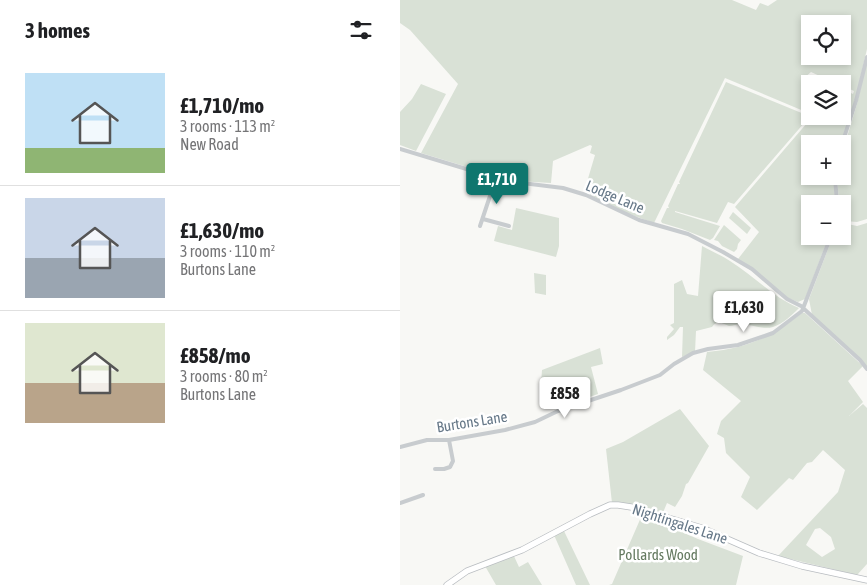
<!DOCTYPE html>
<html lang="en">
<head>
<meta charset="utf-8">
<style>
  :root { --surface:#fff; --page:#f2f2f2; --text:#202124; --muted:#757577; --line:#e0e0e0; --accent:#0f766e }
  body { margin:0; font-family:"Asap Condensed",sans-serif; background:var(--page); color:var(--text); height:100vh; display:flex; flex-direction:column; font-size:19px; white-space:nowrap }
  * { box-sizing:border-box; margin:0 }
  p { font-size:16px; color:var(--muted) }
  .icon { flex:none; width:28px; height:28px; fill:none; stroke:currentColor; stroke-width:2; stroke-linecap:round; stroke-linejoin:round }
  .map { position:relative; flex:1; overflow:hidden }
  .details { display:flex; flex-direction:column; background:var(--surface); width:400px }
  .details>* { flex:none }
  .tools { position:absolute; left:401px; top:15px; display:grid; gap:10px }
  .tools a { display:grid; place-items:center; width:50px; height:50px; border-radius:0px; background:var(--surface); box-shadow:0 2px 8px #0003; font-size:25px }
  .price { position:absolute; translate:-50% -42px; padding:0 11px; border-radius:5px; background:#fff; color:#222; font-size:16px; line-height:32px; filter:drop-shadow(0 1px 2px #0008) }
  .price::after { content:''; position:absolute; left:50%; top:30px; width:15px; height:11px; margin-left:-8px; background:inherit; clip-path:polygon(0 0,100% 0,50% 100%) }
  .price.current { background:var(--accent); color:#fff }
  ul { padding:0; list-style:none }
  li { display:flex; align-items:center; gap:15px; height:125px; padding:0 25px }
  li+li { border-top:1px solid var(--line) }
  li span { display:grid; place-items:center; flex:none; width:140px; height:100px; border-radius:0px; color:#555 }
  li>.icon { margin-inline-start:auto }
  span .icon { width:60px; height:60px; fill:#fffc; stroke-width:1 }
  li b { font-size:21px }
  h2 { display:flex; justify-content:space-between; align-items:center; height:60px; padding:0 25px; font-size:21px }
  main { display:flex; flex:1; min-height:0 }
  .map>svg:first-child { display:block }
  .green { fill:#d9e1d6; fill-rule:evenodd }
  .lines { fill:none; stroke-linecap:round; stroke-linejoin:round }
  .major-casing { stroke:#b9bdc1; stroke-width:7 }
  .minor { stroke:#c8cccf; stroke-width:4 }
  .major { stroke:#fff; stroke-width:5.5 }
  .labels { text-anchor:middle; stroke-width:5; stroke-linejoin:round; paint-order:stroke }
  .street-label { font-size:15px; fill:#667888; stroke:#fff }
  .park-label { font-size:15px; fill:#657a61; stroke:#fff }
</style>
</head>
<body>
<main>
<section class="details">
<h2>3 homes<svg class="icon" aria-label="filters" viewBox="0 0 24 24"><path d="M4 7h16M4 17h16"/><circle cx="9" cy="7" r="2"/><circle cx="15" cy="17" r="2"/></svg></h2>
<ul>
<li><span style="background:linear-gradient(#bfe0f5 75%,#8fb573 0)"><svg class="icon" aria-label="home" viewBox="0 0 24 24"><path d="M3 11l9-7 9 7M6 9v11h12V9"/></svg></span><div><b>£1,710/mo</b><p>3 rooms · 113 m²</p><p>New Road</p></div></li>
<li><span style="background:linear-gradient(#c9d6e8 60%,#9aa5b1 0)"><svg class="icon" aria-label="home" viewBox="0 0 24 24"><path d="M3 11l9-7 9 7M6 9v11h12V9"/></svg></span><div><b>£1,630/mo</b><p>3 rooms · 110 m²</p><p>Burtons Lane</p></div></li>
<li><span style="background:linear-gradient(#dfe7d0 60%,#b9a48a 0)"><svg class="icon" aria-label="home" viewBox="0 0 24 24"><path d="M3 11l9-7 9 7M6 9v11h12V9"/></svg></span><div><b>£858/mo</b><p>3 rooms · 80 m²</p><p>Burtons Lane</p></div></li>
</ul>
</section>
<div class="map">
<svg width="467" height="585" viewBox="0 0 467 585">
  <rect width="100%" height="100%" fill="#f8f8f5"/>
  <path class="green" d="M 0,0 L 332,0 L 356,10 L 360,3 L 368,6 L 377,0 L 467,0 L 467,49 L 455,100 L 441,144 L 410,144 L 410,176 L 434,176 L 435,204 L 410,204 L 410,236 L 429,236 L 405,299 L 398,302 L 388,298 L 338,259 L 359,232 L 335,207 L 407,123 L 406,112 L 325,78 L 254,223 L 229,214 L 184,192 L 195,155 L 190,153 L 192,146 L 190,145 L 153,161 L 151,183 L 117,181 L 97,176 L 21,153 L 58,84 L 10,30 L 0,23 ZM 410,24 L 442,24 L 442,56 L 410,56 ZM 411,72 L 437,84 L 442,84 L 443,86 L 454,91 L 453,94 L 443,89 L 442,116 L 410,116 L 410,84 L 431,84 L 412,75 L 403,79 Z
    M 467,61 L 467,219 L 457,222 L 445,221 L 445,215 L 443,215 L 442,204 L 439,204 L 437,176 L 442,176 L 443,150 L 457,104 Z
    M 326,82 L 404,114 L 405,122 L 334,204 L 328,202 L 317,223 L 275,211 L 275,212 L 320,226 L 313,238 L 310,240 L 282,229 L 262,223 L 261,221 L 267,208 L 269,208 L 268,206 L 278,184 L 280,184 L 279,182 Z
    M 21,84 L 46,94 L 16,151 L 0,145 L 0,112 L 12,99 Z
    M 116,208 L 159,218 L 159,246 L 156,257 L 94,241 L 98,226 L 112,230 Z
    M 333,212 L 351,228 L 347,234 L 329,218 Z
    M 443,223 L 457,226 L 467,223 L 467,367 L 412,315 L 409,299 L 433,236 L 442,236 Z
    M 324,225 L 341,240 L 338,244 L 337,249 L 334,252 L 322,246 L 318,241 L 314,240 Z
    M 302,246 C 311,251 321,255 330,261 C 354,276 373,297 399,308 C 392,315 383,324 373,327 C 362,330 352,324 341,324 C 337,324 333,326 329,326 C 322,324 318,319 312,327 L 296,331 L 295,352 L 282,357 L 283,327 L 280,327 L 274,335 L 267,340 L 267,337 L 274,329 L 270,325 L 274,323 L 274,284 L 282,280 L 287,294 L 298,296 Z
    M 134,273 L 146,275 L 146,295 L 135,293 Z
    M 402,313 L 405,313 L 463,366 L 448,381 L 463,402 L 449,416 L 463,404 L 467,408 L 467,564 L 457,575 L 378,556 L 438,492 L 445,470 L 423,450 L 412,462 L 407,463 L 393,480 L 389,478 L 357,510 L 341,497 L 350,477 L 326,453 L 324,438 L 317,434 L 321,421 L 341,401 L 303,370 L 307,352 C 347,348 370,338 402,313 ZM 420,528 L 431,537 L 435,549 L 422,557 L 406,545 L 415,529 Z
    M 200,348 L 203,364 L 191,367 L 198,394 L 164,406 L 154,379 L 141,384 L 142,370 Z
    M 280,409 L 309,446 L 288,483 L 286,484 L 282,496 L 275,507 L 267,503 L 262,515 L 230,504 L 212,503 L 206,449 L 223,442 Z
    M 242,515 L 298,539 L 343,556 L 336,585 L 209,585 L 212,584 Z
    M 164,531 L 190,585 L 176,585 L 154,535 Z
    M 113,554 L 119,567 L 128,562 L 142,585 L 96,585 L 85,566 Z"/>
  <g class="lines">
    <g class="major-casing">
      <path id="major" d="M 47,585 L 67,571 L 122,550 L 190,514 L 210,505 L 218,505 L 231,507 L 302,528 L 359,553 L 402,566 L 467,580"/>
    </g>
    <path class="minor" d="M 442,144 L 456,101 L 467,57
      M 0,149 L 106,181 L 163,188 L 186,195 L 239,220 L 288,234 L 323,252 L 352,269 L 387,299 L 403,307
      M 435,176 L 437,204
      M 83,219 L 109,226
      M 80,226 L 96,178
      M 403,308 L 460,360 L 467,369
      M 0,447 L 27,440 L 49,440 L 105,430 L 135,422 L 158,411 L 221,390 L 260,375 L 274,364 L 293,353 L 308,349 L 338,345 L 373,333 L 402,311 L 431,236
      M 35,469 L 44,469 L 50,467 L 53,461 L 49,440
      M 0,503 L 23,495"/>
    <use href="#major" class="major"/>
  </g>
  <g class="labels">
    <g class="street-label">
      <text transform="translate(215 197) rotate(23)" y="5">Lodge Lane</text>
      <text transform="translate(72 422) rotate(-9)" y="5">Burtons Lane</text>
      <text transform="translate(280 524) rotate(18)" y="5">Nightingales Lane</text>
    </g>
    <g class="park-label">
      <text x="258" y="560">Pollards Wood</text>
    </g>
  </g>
</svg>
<div class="tools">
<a><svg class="icon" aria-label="locate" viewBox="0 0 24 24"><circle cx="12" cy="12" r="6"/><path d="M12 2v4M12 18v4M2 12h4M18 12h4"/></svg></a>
<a><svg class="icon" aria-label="layers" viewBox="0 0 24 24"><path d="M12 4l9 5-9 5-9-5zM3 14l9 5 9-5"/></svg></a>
<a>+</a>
<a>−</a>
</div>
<b class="price current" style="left:97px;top:205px">£1,710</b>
<b class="price" style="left:344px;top:333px">£1,630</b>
<b class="price" style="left:165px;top:419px">£858</b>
</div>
</main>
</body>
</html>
